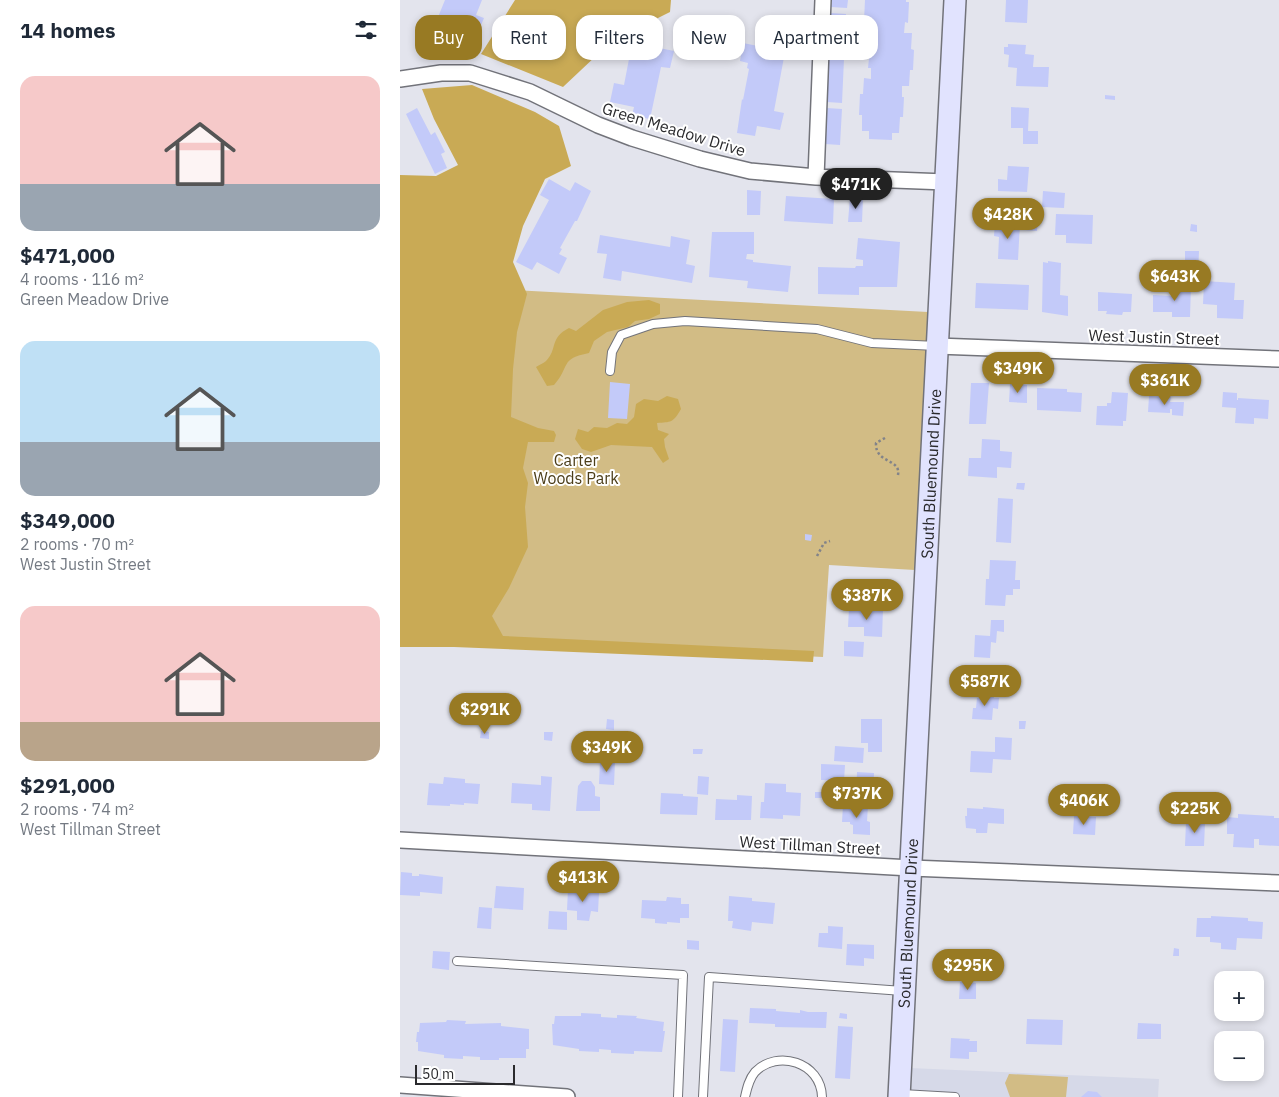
<!DOCTYPE html>
<html lang="en">
<head>
<meta charset="utf-8">
<style>
  :root { --surface:#fff; --page:#f2f2f3; --text:#1f2937; --muted:#747a83; --accent:#987a23 }
  body { margin:0; font-family:"IBM Plex Sans",sans-serif; background:var(--page); color:var(--text); height:100vh; display:flex; flex-direction:column; font-size:19px; white-space:nowrap }
  * { box-sizing:border-box; margin:0 }
  p { font-size:16px; color:var(--muted) }
  .icon { flex:none; width:28px; height:28px; fill:none; stroke:currentColor; stroke-width:2; stroke-linecap:round; stroke-linejoin:round }
  .map { position:relative; flex:1; overflow:hidden }
  .side { display:flex; flex-direction:column; background:var(--surface); width:400px }
  .side>* { flex:none }
  .hud { position:absolute; left:15px; top:15px; width:475px; height:45px; display:flex; gap:10px }
  .fabs { position:absolute; left:814px; top:971px; display:grid; gap:10px }
  .fabs a { display:grid; place-items:center; width:50px; height:50px; border-radius:10px; background:var(--surface); box-shadow:0 2px 8px #0003; font-size:25px }
  .scale { position:absolute; left:15px; bottom:12px; width:100px; box-sizing:border-box; padding-left:5px; border:2px solid #2a2a2d; border-top:0; font-size:14px; line-height:18px; white-space:nowrap; color:#2a2a2d; -webkit-text-stroke:4px #fff; paint-order:stroke }
  .price { position:absolute; translate:-50% -42px; padding:0 11px; border-radius:18px; background:var(--accent); color:#fff; font-size:16px; line-height:32px; filter:drop-shadow(0 1px 2px #0008) }
  .price::after { content:''; position:absolute; left:50%; top:30px; width:15px; height:11px; margin-left:-8px; background:inherit; clip-path:polygon(0 0,100% 0,50% 100%) }
  .price.selected { background:#222; color:#fff }
  ul { padding:0; list-style:none }
  li { display:grid; align-content:center; gap:10px; height:265px; padding:0 20px }
  li span { display:grid; place-items:center; height:155px; border-radius:15px; color:#555 }
  li>.icon { margin-inline-start:auto }
  span .icon { width:90px; height:90px; fill:#fffc; stroke-width:1 }
  li b { font-size:21px }
  h2 { display:flex; justify-content:space-between; align-items:center; height:60px; padding:0 20px; font-size:21px }
  .chip { padding:0 18px; border-radius:15px; background:var(--surface); box-shadow:0 2px 8px #0003; font-size:18px; line-height:45px }
  .chip.selected { background:var(--accent); color:#fff }
  main { display:flex; flex:1; min-height:0 }
  .map>svg:first-child { display:block }
  .built { fill:#d6d9e8 }
  .green { fill:#d2bc85 }
  .forest { fill:#c9aa55 }
  .building { fill:#c3caf9 }
  .lines { fill:none; stroke-linecap:round; stroke-linejoin:round }
  .service-casing { stroke:#72737a; stroke-width:10 }
  .minor-casing { stroke:#72737a; stroke-width:18 }
  .secondary-casing { stroke:#72737a; stroke-width:24 }
  .path { stroke:#828389; stroke-width:2.5; stroke-dasharray:2.5 2.5; stroke-linecap:butt }
  .service { stroke:#fff; stroke-width:8 }
  .minor { stroke:#fff; stroke-width:15 }
  .secondary { stroke:#e1e3fe; stroke-width:21 }
  .labels { text-anchor:middle; stroke-width:4; stroke-linejoin:round; paint-order:stroke }
  .street-label { font-size:16px; fill:#2a2a2d; stroke:#fff }
  .park-label { font-size:16px; fill:#4b3d19; stroke:#fff }
</style>
</head>
<body>
<main>
<section class="side">
<h2>14 homes<svg class="icon" aria-label="filters" viewBox="0 0 24 24"><path d="M4 7h16M4 17h16"/><circle cx="9" cy="7" r="2"/><circle cx="15" cy="17" r="2"/></svg></h2>
<ul>
<li><span style="background:linear-gradient(#f6c9c9 70%,#9aa5b1 0)"><svg class="icon" aria-label="home" viewBox="0 0 24 24"><path d="M3 11l9-7 9 7M6 9v11h12V9"/></svg></span><div><b>$471,000</b><p>4 rooms · 116 m²</p><p>Green Meadow Drive</p></div></li>
<li><span style="background:linear-gradient(#bfe0f5 65%,#9aa5b1 0)"><svg class="icon" aria-label="home" viewBox="0 0 24 24"><path d="M3 11l9-7 9 7M6 9v11h12V9"/></svg></span><div><b>$349,000</b><p>2 rooms · 70 m²</p><p>West Justin Street</p></div></li>
<li><span style="background:linear-gradient(#f6c9c9 75%,#b9a48a 0)"><svg class="icon" aria-label="home" viewBox="0 0 24 24"><path d="M3 11l9-7 9 7M6 9v11h12V9"/></svg></span><div><b>$291,000</b><p>2 rooms · 74 m²</p><p>West Tillman Street</p></div></li>
</ul>
</section>
<div class="map">
<svg width="879" height="1097" viewBox="0 0 879 1097">
  <rect width="100%" height="100%" fill="#e3e4ed"/>
  <path class="built" d="M 510,1068 L 759,1079 L 758,1097 L 508,1097 Z"/>
  <path class="green" d="M 0,284 L 528,312 L 515,570 L 429,565 L 423,657 L 0,637 Z
    M 609,1074 L 668,1077 L 666,1097 L 610,1097 L 605,1083 Z"/>
  <path class="forest" d="M 115,0 L 271,0 L 270,12 L 242,26 L 197,55 L 163,87 L 81,54 Z
    M 72,85 L 135,112 L 159,126 L 171,166 L 145,179 L 123,226 L 113,262 L 127,294 L 117,332 L 113,369 L 111,417 L 138,428 L 154,431 L 156,435 L 154,442 L 128,442 L 123,468 L 128,483 L 125,507 L 128,547 L 109,588 L 92,616 L 103,636 L 414,651 L 413,662 L 54,647 L 0,647 L 0,175 L 36,176 L 58,165 L 34,119 L 22,89 Z
    M 249,300 L 260,304 L 260,314 L 249,319 L 235,321 L 228,327 L 207,332 L 194,341 L 189,353 C 159,359 171,366 154,385 L 147,386 L 136,367 C 139,365 144,363 146,361 C 158,349 149,338 169,328 L 176,331 L 203,310 L 227,302 Z
    M 267,396 L 278,399 L 281,409 C 273,423 271,422 257,423 L 258,430 L 269,434 L 264,439 L 265,447 L 269,459 L 263,463 L 252,447 L 211,445 L 191,452 L 182,449 L 175,439 L 178,429 L 188,432 L 194,427 L 207,428 L 217,423 L 227,424 L 234,417 L 236,404 L 244,399 L 258,401 Z"/>
  <path class="building" d="M 45,0 L 82,0 L 76,15 L 84,18 L 77,35 L 55,25 L 51,34 L 34,27 Z
    M 432,0 L 448,0 L 447,8 L 431,7 Z
    M 465,0 L 506,0 L 506,2 L 509,2 L 508,23 L 505,22 L 504,33 L 512,33 L 511,49 L 514,50 L 513,70 L 510,70 L 509,86 L 502,86 L 502,97 L 504,97 L 503,117 L 500,117 L 499,133 L 492,133 L 492,140 L 469,139 L 469,131 L 462,131 L 462,115 L 459,115 L 460,94 L 463,94 L 464,78 L 471,79 L 471,68 L 468,68 L 470,48 L 472,48 L 473,37 L 466,37 L 467,21 L 464,21 Z
    M 606,0 L 628,0 L 627,23 L 605,22 Z
    M 431,13 L 446,14 L 444,56 L 429,55 Z
    M 234,33 L 252,36 L 250,46 L 274,51 L 270,68 L 261,67 L 250,119 L 232,116 L 234,107 L 210,102 L 214,83 L 224,85 Z
    M 369,38 L 387,41 L 374,111 L 384,113 L 380,130 L 357,126 L 355,136 L 337,133 L 342,99 L 343,100 L 349,69 L 347,68 L 348,63 L 340,61 L 343,43 L 368,48 Z
    M 608,44 L 626,45 L 625,54 L 634,55 L 633,67 L 649,67 L 648,87 L 616,86 L 617,68 L 608,67 L 609,55 L 604,54 L 604,47 L 608,47 Z
    M 429,59 L 444,59 L 442,103 L 427,102 Z
    M 705,95 L 715,96 L 715,100 L 705,99 Z
    M 611,107 L 629,108 L 628,131 L 638,131 L 638,144 L 623,144 L 623,128 L 611,128 Z
    M 17,108 L 31,135 L 35,132 L 45,152 L 41,154 L 47,168 L 35,174 L 6,114 Z
    M 427,108 L 442,109 L 440,145 L 425,144 Z
    M 608,166 L 629,167 L 627,192 L 598,191 L 598,179 L 607,180 Z
    M 149,179 L 170,191 L 175,182 L 191,191 L 177,221 L 175,221 L 160,248 L 162,249 L 159,254 L 167,258 L 159,274 L 137,262 L 132,270 L 116,262 L 149,200 L 140,195 Z
    M 347,190 L 361,191 L 360,215 L 347,215 Z
    M 643,191 L 665,193 L 664,208 L 642,207 Z
    M 386,196 L 434,199 L 433,224 L 384,221 Z
    M 450,197 L 463,198 L 462,222 L 448,222 Z
    M 656,214 L 693,215 L 692,244 L 666,243 L 666,235 L 655,235 Z
    M 624,216 L 638,217 L 637,231 L 623,230 Z
    M 595,221 L 620,223 L 618,260 L 598,259 L 599,237 L 594,236 Z
    M 791,224 L 797,225 L 797,232 L 790,231 Z
    M 312,232 L 354,232 L 354,254 L 347,254 L 346,259 L 353,260 L 353,262 L 391,266 L 388,292 L 347,288 L 348,281 L 309,277 Z
    M 200,235 L 270,247 L 271,236 L 290,240 L 286,264 L 295,266 L 292,283 L 222,271 L 221,281 L 203,278 L 207,254 L 197,253 Z
    M 458,238 L 500,242 L 497,287 L 459,287 L 459,295 L 418,294 L 418,267 L 455,268 L 456,266 L 463,266 L 463,260 L 456,259 Z
    M 785,251 L 799,251 L 798,275 L 787,274 L 788,261 L 785,261 Z
    M 648,261 L 661,263 L 660,295 L 668,296 L 668,316 L 642,312 L 643,262 L 648,263 Z
    M 804,281 L 835,283 L 834,300 L 844,300 L 843,319 L 817,318 L 817,305 L 803,304 Z
    M 576,283 L 629,285 L 628,310 L 575,308 Z
    M 774,286 L 791,286 L 790,317 L 772,317 L 772,312 L 753,312 L 753,295 L 773,296 Z
    M 698,292 L 732,294 L 731,312 L 723,312 L 722,315 L 706,314 L 707,311 L 698,311 Z
    M 210,382 L 230,384 L 227,419 L 208,418 Z
    M 571,383 L 589,383 L 586,424 L 569,424 Z
    M 610,384 L 627,385 L 627,403 L 609,402 Z
    M 637,388 L 667,389 L 667,392 L 682,393 L 681,412 L 637,410 Z
    M 712,392 L 728,393 L 726,421 L 723,421 L 723,426 L 696,425 L 697,406 L 707,406 L 707,403 L 711,403 Z
    M 823,392 L 837,393 L 837,400 L 838,400 L 838,398 L 869,400 L 868,419 L 854,418 L 854,424 L 835,423 L 836,408 L 822,407 Z
    M 749,396 L 771,397 L 770,402 L 784,402 L 783,416 L 772,415 L 772,409 L 770,409 L 770,413 L 748,412 Z
    M 582,439 L 600,440 L 600,451 L 612,452 L 611,468 L 597,467 L 597,478 L 568,476 L 569,458 L 581,458 Z
    M 617,483 L 625,483 L 624,490 L 616,489 Z
    M 598,498 L 613,499 L 611,543 L 596,542 Z
    M 405,534 L 412,535 L 411,541 L 405,540 Z
    M 590,560 L 616,561 L 615,580 L 620,580 L 620,589 L 613,589 L 613,595 L 606,595 L 605,606 L 585,605 L 586,579 L 589,579 Z
    M 449,608 L 483,609 L 482,637 L 464,636 L 464,627 L 448,627 Z
    M 591,620 L 604,620 L 604,632 L 597,631 L 596,643 L 591,642 L 590,658 L 574,657 L 575,635 L 590,636 Z
    M 444,641 L 464,642 L 463,657 L 444,656 Z
    M 599,681 L 613,682 L 613,695 L 598,695 Z
    M 585,693 L 594,694 L 594,698 L 599,698 L 598,709 L 593,708 L 592,720 L 572,719 L 573,708 L 576,708 L 577,698 L 584,699 Z
    M 207,719 L 214,720 L 214,730 L 206,729 Z
    M 461,719 L 482,719 L 482,752 L 468,752 L 468,743 L 461,743 Z
    M 619,721 L 626,721 L 625,729 L 619,729 Z
    M 81,731 L 89,732 L 89,739 L 80,738 Z
    M 144,732 L 153,732 L 152,741 L 144,740 Z
    M 595,737 L 612,738 L 611,760 L 593,759 L 592,773 L 570,772 L 571,751 L 595,752 Z
    M 435,746 L 464,748 L 463,763 L 434,761 Z
    M 293,749 L 303,749 L 302,754 L 293,754 Z
    M 200,762 L 215,762 L 214,785 L 199,784 Z
    M 421,764 L 445,765 L 444,781 L 421,780 Z
    M 457,772 L 474,773 L 473,796 L 456,795 Z
    M 141,776 L 152,777 L 150,811 L 132,810 L 132,804 L 111,803 L 112,783 L 141,785 Z
    M 298,776 L 309,777 L 308,795 L 297,794 Z
    M 44,777 L 65,779 L 65,783 L 80,784 L 78,804 L 64,803 L 64,805 L 50,804 L 50,806 L 27,805 L 29,783 L 43,784 Z
    M 182,781 L 191,781 L 195,787 L 195,796 L 200,797 L 200,811 L 176,811 L 178,786 Z
    M 365,783 L 386,784 L 386,792 L 401,793 L 400,816 L 383,815 L 383,819 L 360,818 L 361,802 L 364,802 Z
    M 437,790 L 446,790 L 446,795 L 437,794 Z
    M 415,792 L 423,792 L 422,798 L 415,798 Z
    M 261,793 L 283,794 L 283,796 L 298,797 L 297,815 L 260,814 Z
    M 337,795 L 352,796 L 351,820 L 315,820 L 316,799 L 337,800 Z
    M 659,800 L 672,801 L 671,816 L 658,815 Z
    M 443,805 L 468,806 L 467,821 L 470,822 L 470,835 L 453,834 L 453,825 L 450,824 L 450,822 L 442,822 Z
    M 583,807 L 604,809 L 604,824 L 588,823 L 587,833 L 576,833 L 576,829 L 566,828 L 565,816 L 567,816 L 567,808 L 583,809 Z
    M 838,814 L 874,816 L 874,818 L 879,818 L 879,846 L 859,845 L 859,839 L 854,839 L 854,848 L 833,847 L 834,834 L 827,834 L 827,817 L 838,818 Z
    M 674,816 L 696,817 L 695,835 L 673,834 Z
    M 786,822 L 805,823 L 804,846 L 785,846 Z
    M 1,872 L 12,873 L 12,876 L 19,876 L 19,874 L 43,877 L 42,894 L 20,892 L 20,896 L 0,895 Z
    M 96,886 L 124,888 L 123,910 L 94,908 Z
    M 168,889 L 185,890 L 184,893 L 199,893 L 198,912 L 191,911 L 189,921 L 177,920 L 177,911 L 167,910 Z
    M 329,896 L 352,898 L 352,901 L 375,903 L 373,924 L 352,922 L 351,931 L 332,928 L 333,921 L 328,921 Z
    M 267,897 L 281,898 L 281,904 L 289,904 L 289,918 L 280,918 L 280,923 L 267,922 L 267,924 L 255,923 L 255,919 L 241,918 L 242,900 L 266,901 Z
    M 79,907 L 92,908 L 91,929 L 77,928 Z
    M 149,911 L 167,912 L 167,930 L 148,929 Z
    M 811,916 L 848,918 L 848,921 L 863,922 L 862,939 L 837,938 L 836,950 L 821,949 L 821,943 L 810,942 L 810,937 L 796,937 L 797,918 L 811,918 Z
    M 428,926 L 443,927 L 442,949 L 418,947 L 419,933 L 428,933 Z
    M 287,940 L 299,941 L 299,950 L 287,949 Z
    M 447,944 L 474,945 L 474,959 L 464,958 L 464,966 L 446,965 Z
    M 774,948 L 779,949 L 779,956 L 773,956 Z
    M 33,951 L 50,952 L 49,970 L 32,968 Z
    M 553,960 L 569,961 L 568,980 L 553,979 Z
    M 560,982 L 576,983 L 576,999 L 559,999 Z
    M 350,1008 L 376,1009 L 376,1011 L 400,1013 L 400,1010 L 408,1012 L 427,1012 L 426,1028 L 375,1027 L 375,1024 L 349,1023 Z
    M 181,1013 L 201,1014 L 201,1017 L 217,1018 L 217,1015 L 237,1016 L 236,1018 L 264,1022 L 263,1031 L 265,1031 L 262,1052 L 234,1051 L 234,1054 L 211,1053 L 211,1050 L 199,1049 L 199,1052 L 179,1051 L 179,1049 L 153,1045 L 152,1024 L 154,1024 L 155,1016 L 181,1016 Z
    M 440,1013 L 447,1014 L 447,1019 L 439,1018 Z
    M 323,1019 L 338,1020 L 335,1072 L 320,1071 Z
    M 627,1019 L 663,1020 L 662,1045 L 626,1044 Z
    M 47,1020 L 66,1021 L 65,1024 L 101,1023 L 101,1026 L 129,1029 L 129,1049 L 126,1049 L 126,1058 L 99,1058 L 99,1060 L 80,1060 L 80,1057 L 63,1056 L 63,1059 L 44,1058 L 44,1055 L 18,1051 L 18,1042 L 16,1042 L 17,1032 L 19,1032 L 20,1023 L 46,1022 Z
    M 738,1023 L 761,1024 L 761,1039 L 737,1039 Z
    M 438,1026 L 453,1027 L 450,1079 L 435,1078 Z
    M 551,1038 L 570,1039 L 569,1041 L 577,1041 L 577,1052 L 569,1052 L 569,1059 L 550,1058 Z
    M 688,1091 L 697,1092 L 702,1097 L 681,1097 Z"/>
  <g class="lines">
    <g class="service-casing">
      <path id="service" d="M 210,371 L 212,352 L 221,335 L 253,324 L 285,321 L 417,329 L 472,343 L 537,346
        M 57,961 L 283,975 L 278,1097
        M 502,1094 L 555,1097
        M 303,1097 L 309,977 L 503,991
        M 345,1097 C 347,1088 349,1079 355,1072 C 377,1049 421,1062 422,1097"/>
    </g>
    <g class="minor-casing">
      <path id="minor" d="M 0,79 L 41,73 L 70,73 L 130,92 L 198,125 L 232,138 L 300,159 L 350,171 L 416,177 L 546,182
        M 416,177 L 423,0
        M 537,346 L 879,359
        M 0,840 L 511,868 L 879,883
        M 0,1085 L 167,1097"/>
    </g>
    <g class="secondary-casing">
      <g id="secondary">
        <path id="s1" d="M 499,1097 L 555,0"/>
      </g>
    </g>
    <path class="path" d="M 485,438 L 476,443 C 475,464 501,458 498,475
      M 417,556 L 424,543 L 430,541"/>
    <use href="#service" class="service"/>
    <use href="#minor" class="minor"/>
    <use href="#secondary" class="secondary"/>
  </g>
  <g class="labels">
    <g class="street-label">
      <text transform="translate(274 129) rotate(17)" y="6">Green Meadow Drive</text>
      <text transform="translate(754 337) rotate(2)" y="6">West Justin Street</text>
      <text dy="6" stroke="none"><textPath href="#s1" startOffset="624">South Bluemound Drive</textPath></text>
      <text transform="translate(410 845) rotate(3)" y="6">West Tillman Street</text>
      <text dy="6" stroke="none"><textPath href="#s1" startOffset="174">South Bluemound Drive</textPath></text>
    </g>
    <g class="park-label">
      <text x="176" y="466">Carter<tspan x="176" dy="18">Woods Park</tspan></text>
    </g>
  </g>
</svg>
<div class="fabs">
<a>+</a>
<a>−</a>
</div>
<div class="scale">50 m</div>
<b class="price selected" style="left:456px;top:210px">$471K</b>
<b class="price" style="left:608px;top:240px">$428K</b>
<b class="price" style="left:775px;top:302px">$643K</b>
<b class="price" style="left:618px;top:394px">$349K</b>
<b class="price" style="left:765px;top:406px">$361K</b>
<b class="price" style="left:467px;top:621px">$387K</b>
<b class="price" style="left:585px;top:707px">$587K</b>
<b class="price" style="left:85px;top:735px">$291K</b>
<b class="price" style="left:207px;top:773px">$349K</b>
<b class="price" style="left:457px;top:819px">$737K</b>
<b class="price" style="left:684px;top:826px">$406K</b>
<b class="price" style="left:795px;top:834px">$225K</b>
<b class="price" style="left:183px;top:903px">$413K</b>
<b class="price" style="left:568px;top:991px">$295K</b>
<div class="hud">
<a class="chip selected">Buy</a>
<a class="chip">Rent</a>
<a class="chip">Filters</a>
<a class="chip">New</a>
<a class="chip">Apartment</a>
</div>
</div>
</main>
</body>
</html>
